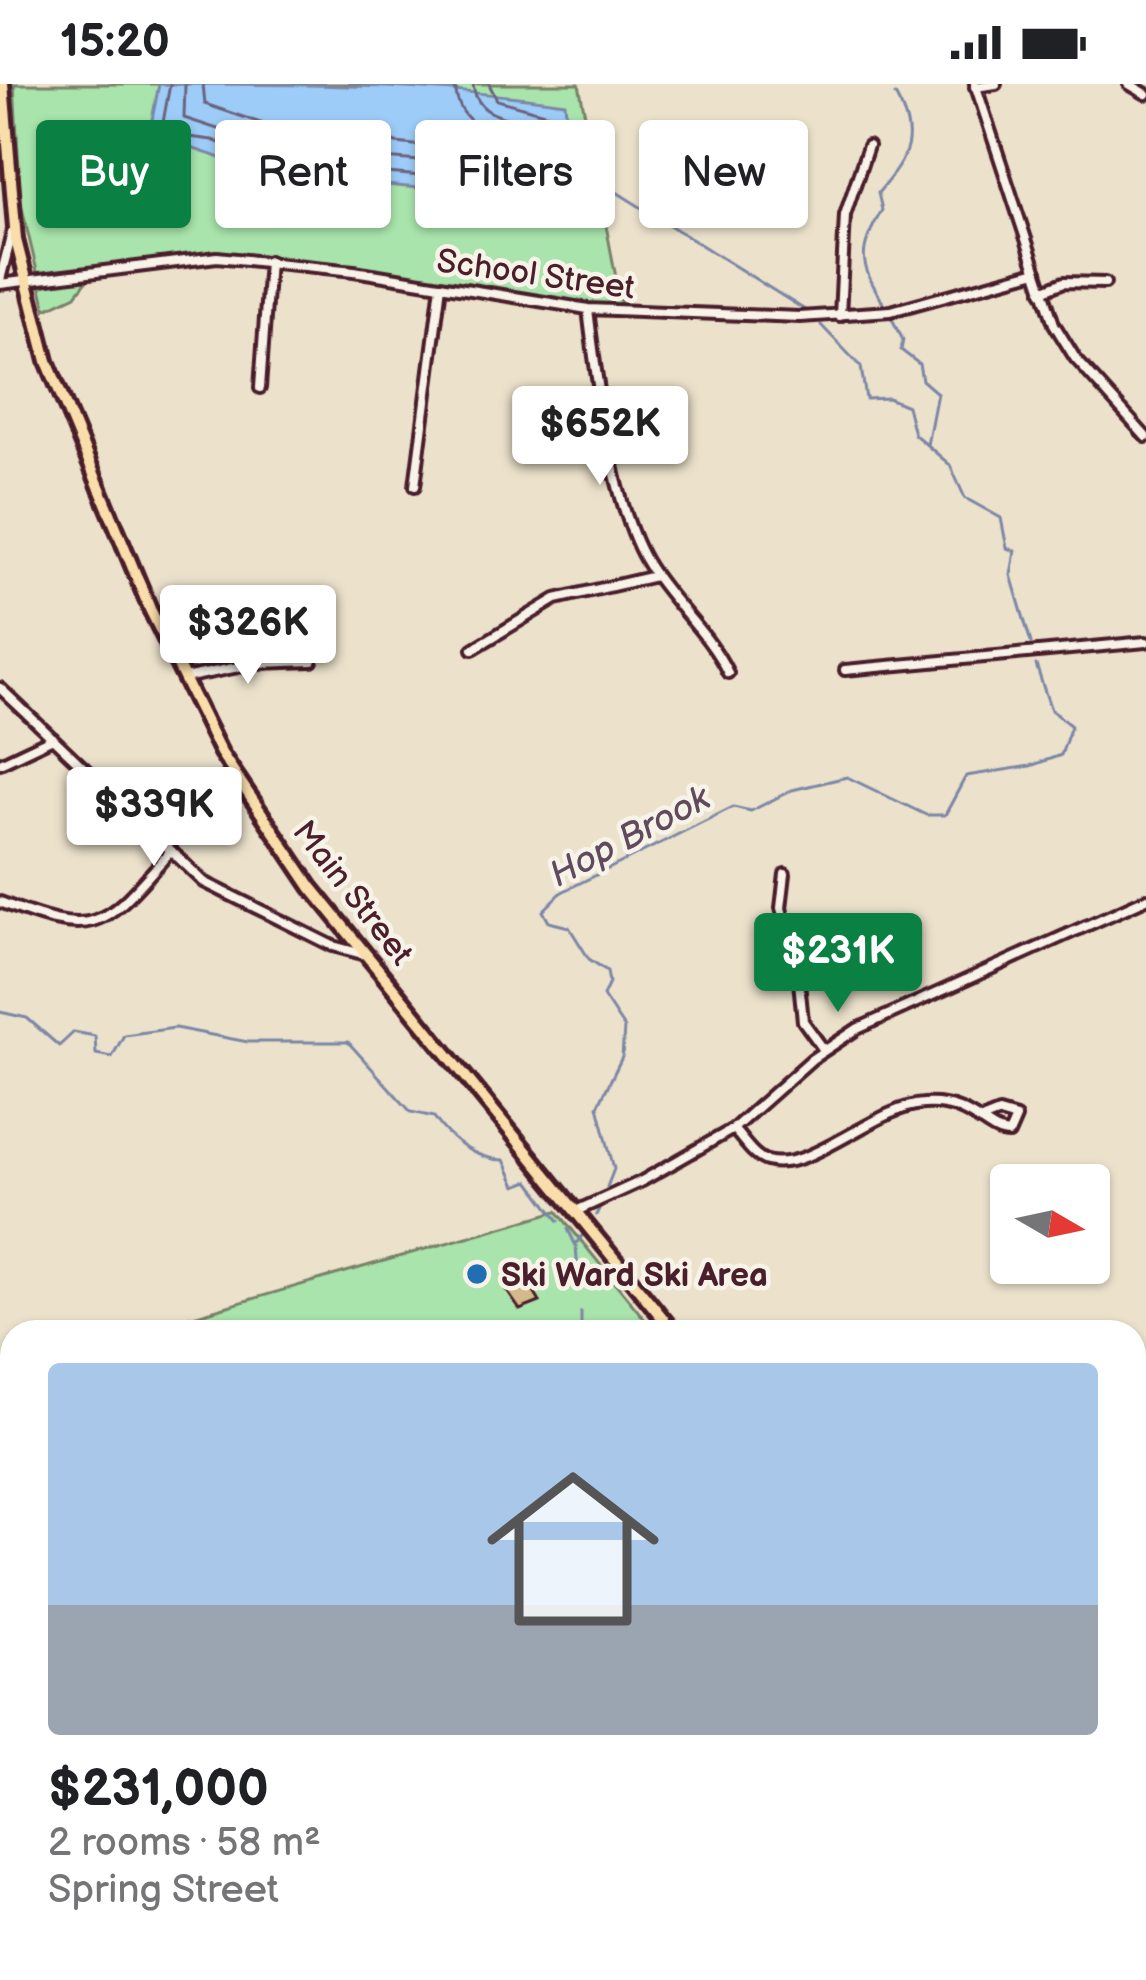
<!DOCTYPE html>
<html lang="en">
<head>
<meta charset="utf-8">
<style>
  :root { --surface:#fff; --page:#f6f6f6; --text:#202124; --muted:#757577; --accent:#0b8043 }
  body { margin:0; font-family:"Balsamiq Sans",sans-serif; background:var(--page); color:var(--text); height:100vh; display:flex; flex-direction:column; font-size:45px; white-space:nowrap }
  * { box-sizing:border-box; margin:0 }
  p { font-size:39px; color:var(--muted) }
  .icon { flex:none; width:66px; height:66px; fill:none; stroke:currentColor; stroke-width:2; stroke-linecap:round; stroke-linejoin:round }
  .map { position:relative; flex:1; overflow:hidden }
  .drawer { position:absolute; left:0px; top:1236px; width:1146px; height:660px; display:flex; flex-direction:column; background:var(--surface); border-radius:36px 36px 0 0; box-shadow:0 3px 9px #0004 }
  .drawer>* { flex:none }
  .hud { position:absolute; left:36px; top:36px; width:1074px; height:108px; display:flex; gap:24px }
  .needle { width:78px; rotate:99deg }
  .tools { position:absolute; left:990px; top:1080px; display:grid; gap:24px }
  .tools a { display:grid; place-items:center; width:120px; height:120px; border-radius:12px; background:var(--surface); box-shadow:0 3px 9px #0004; font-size:60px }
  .price { position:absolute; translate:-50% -102px; padding:0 27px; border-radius:12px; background:#fff; color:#222; font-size:39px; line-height:78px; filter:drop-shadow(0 3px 6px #0008) }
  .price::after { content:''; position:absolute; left:50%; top:72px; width:36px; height:27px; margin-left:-18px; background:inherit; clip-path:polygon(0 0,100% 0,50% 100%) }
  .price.selected { background:var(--accent); color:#fff }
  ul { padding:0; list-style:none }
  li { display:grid; align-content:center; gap:24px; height:636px; padding:0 48px }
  li span { display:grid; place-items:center; height:372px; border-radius:12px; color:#555 }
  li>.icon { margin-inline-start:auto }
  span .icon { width:216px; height:216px; fill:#fffc; stroke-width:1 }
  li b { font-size:51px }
  .chip { padding:0 42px; border-radius:12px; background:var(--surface); box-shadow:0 3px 9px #0004; font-size:42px; line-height:108px }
  .chip.selected { background:var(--accent); color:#fff }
  .status { display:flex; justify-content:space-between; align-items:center; height:84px; padding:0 60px; background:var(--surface); direction:ltr }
  .status svg { height:33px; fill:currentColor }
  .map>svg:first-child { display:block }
  .green { fill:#a8e4ab; stroke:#79826b; stroke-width:3 }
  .water { fill:#9dccf8; stroke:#7c87a6; stroke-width:3 }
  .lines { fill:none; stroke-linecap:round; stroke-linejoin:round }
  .shore { stroke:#6b647d; stroke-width:3 }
  .stream { stroke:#7c87a6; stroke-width:3 }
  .building { fill:#d4ba8a; stroke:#4a1f2b; stroke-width:3 }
  .minor-casing { stroke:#4a1f2b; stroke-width:16 }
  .major-casing { stroke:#4a1f2b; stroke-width:20 }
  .minor { stroke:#f7f3e8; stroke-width:8 }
  .major { stroke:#f9deab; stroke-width:10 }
  .poi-dot { fill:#1f6fb2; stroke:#f7f3e8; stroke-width:4.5 }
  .labels { text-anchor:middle; stroke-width:9; stroke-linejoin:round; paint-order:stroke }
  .street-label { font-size:33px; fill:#4a1f2b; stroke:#f7f3e8 }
  .poi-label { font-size:33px; font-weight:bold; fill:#4a1f2b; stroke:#f7f3e8; text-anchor:start }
  .water-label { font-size:36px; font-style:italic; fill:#5f4a5e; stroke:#f7f3e8 }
</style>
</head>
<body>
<div class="status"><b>15:20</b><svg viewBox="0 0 49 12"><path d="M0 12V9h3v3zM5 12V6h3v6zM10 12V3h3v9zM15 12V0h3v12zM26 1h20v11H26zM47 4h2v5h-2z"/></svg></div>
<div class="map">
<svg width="1146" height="1896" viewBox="0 0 1146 1896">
  <rect width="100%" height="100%" fill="#ece2cc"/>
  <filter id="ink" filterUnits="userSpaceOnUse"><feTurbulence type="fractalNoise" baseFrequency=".00833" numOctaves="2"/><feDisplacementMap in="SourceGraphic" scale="24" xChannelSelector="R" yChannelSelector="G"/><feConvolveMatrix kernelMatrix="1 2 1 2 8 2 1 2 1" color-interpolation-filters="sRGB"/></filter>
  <g filter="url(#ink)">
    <path class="green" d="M 14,0 L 579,0 L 622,225 L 251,172 L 216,170 L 94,187 L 76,211 L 46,225 L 21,120 Z
      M 557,1127 L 655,1248 L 138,1248 Z
      M 12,1284 L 12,1484 L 0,1484 L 0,1287 Z
      M 1134,1727 L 1146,1729 L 1146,1896 L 1127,1896 L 1127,1884 L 1134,1884 Z"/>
    <path class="water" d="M 159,0 C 295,0 432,0 565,19 L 575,116 L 564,132 L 487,110 L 272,91 L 185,62 L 158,68 L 149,51 Z"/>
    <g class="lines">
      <path class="shore" d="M 170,0 L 162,44 L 167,50 L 212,56 L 275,79 L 488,98 L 560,117 L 563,83 L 555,32 L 497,16 L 489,0
        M 185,0 L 184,34 L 279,65 L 489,83 L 546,98 L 541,44 C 513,33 477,37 473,0
        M 203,0 L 205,20 L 284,47 L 374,52 L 396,59 L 525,73 L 523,57 C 489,48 457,43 455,0"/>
      <path class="stream" d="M 591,92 L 805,226
        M 885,222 C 859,178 857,170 882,126 L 878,109 C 908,73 920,54 895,11
        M 891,233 L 903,256 L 901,266 L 919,280 L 922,296 L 937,309 L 927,361
        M 821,241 L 861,283 L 866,315 L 888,314 L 907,322 L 914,350 L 950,381 L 965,414 L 1001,434 L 1007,464 L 1015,467 L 1011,491 L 1031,559
        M 0,928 L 27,934 L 59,962 L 74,948 L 95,952 L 96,970 L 112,973 L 124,951 L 175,944 L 248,958 L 348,958 L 411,1028 L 434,1033 C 449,1056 476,1076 504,1076 L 516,1102 L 529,1097 L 559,1137
        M 607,1103 L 614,1085 L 598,1022 L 622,973 L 624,944 L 603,912 L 609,899 L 607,887 L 589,875 L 569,843 L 549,838 L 543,827 L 562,808 L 733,723 L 751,727 L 792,706 L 847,693 L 926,731 L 945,731 L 966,692 L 1030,682 L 1061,671 L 1071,642 L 1051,626 L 1036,581
        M 596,1131 L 601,1121
        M 568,1145 L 575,1160
        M 579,1207 L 576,1160 L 584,1149
        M 581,1248 L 581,1228
        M 1134,1345 L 1146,1341
        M 161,1896 L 169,1884"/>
    </g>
    <path class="building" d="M 523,1190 L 540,1218 L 520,1226 L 504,1203 Z"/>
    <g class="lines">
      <g class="minor-casing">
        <path id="minor" d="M 975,0 L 1054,240 L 1075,274 L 1146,353
          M 1129,0 L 1146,10
          M 975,3 L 996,0
          M 0,196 L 12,149
          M 0,200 L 217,173 L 354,187 L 588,225 L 800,233 L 891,227 L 1037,187
          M 1042,207 L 1064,198 L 1105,199
          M 588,225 C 596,293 612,419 646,477 C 670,518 708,547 728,589
          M 840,232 L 845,131 L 868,62
          M 260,304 L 269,177
          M 415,402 L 441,201
          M 473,565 L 556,515 L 655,492
          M 845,586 L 1146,558
          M 184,594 L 258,579 L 312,577
          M 0,604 L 204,798 L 333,862 L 366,871
          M 0,679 L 53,654
          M 785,790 L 781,824 L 798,888 L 803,937 L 824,966
          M 0,818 C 98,856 102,844 169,769
          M 733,1045 C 743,1055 753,1073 767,1077 C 809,1090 877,1022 924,1020 C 972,1017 986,1050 1009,1050 L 1016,1034 L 999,1029 L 984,1035
          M 576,1127 L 642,1097 L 733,1045 L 812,975 L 857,945 L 1146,815
          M 969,1896 L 1016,1884"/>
      </g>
      <g class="major-casing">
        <path id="major" d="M 3,0 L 16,156 L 47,277 L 150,525 L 221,669 L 311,803 L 674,1248
          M 938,1884 L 939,1896"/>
      </g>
      <use href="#minor" class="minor"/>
      <use href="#major" class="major"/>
    </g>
  </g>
  <circle class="poi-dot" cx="477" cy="1190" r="12"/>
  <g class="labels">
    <g class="street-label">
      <text transform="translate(536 189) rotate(8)" y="12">School Street</text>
      <text transform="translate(354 808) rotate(52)" y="12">Main Street</text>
    </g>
    <g class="poi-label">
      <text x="501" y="1202">Ski Ward Ski Area</text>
    </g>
    <g class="water-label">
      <text transform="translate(629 751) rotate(-28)" y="13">Hop Brook</text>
    </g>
  </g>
</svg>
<div class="tools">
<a><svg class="needle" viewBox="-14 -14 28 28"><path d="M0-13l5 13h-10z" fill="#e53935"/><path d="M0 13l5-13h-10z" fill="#757577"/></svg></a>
</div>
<b class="price" style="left:600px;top:404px">$652K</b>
<b class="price" style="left:248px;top:603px">$326K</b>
<b class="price" style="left:154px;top:785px">$339K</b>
<b class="price selected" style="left:838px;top:931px">$231K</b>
<div class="hud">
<a class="chip selected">Buy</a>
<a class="chip">Rent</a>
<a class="chip">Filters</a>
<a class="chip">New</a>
</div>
<section class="drawer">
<ul>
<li><span style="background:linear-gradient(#a9c7e8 65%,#9aa5b1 0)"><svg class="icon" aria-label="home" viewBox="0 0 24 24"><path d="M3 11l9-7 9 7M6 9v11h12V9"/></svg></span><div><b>$231,000</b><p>2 rooms · 58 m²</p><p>Spring Street</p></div></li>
</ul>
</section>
</div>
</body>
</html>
